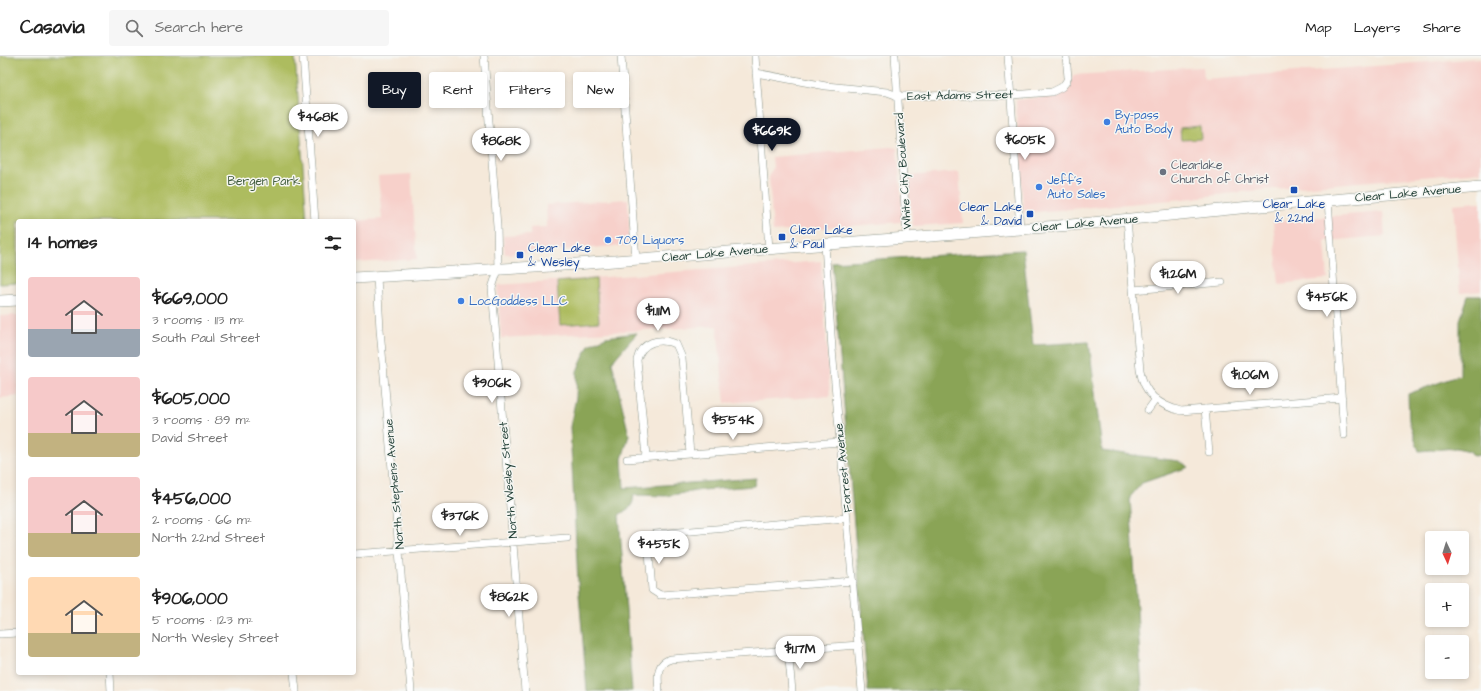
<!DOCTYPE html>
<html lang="en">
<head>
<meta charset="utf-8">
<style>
  :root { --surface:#fff; --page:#f6f6f6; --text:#222; --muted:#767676; --line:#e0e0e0; --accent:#111827 }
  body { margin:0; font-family:"Architects Daughter",sans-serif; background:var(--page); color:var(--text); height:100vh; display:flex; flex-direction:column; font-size:15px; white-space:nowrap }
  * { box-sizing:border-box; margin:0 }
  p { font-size:13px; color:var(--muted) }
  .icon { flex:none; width:22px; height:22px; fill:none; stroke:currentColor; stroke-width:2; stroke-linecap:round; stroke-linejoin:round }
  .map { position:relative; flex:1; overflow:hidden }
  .drawer { position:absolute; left:16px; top:163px; width:340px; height:456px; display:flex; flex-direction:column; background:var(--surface); border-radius:4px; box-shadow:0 2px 6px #0003 }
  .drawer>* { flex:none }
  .top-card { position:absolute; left:368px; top:16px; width:380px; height:36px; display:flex; gap:8px }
  .needle { width:26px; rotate:176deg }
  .controls { position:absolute; left:1425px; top:475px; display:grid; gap:8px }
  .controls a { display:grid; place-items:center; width:44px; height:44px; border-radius:4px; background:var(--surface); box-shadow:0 2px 6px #0003; font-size:20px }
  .price { position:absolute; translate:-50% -34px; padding:0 9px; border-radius:14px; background:#fff; color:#222; font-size:13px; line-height:26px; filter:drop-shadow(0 1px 2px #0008) }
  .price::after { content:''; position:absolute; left:50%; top:24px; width:12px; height:9px; margin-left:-6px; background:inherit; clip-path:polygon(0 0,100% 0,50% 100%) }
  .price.selected { background:var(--accent); color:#fff }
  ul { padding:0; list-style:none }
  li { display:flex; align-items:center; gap:12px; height:100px; padding:0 12px }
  li span { display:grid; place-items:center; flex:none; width:112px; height:80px; border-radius:4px; color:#555 }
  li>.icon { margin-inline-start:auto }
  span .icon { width:48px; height:48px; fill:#fffc; stroke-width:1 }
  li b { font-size:17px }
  h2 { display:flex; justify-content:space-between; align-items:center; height:48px; padding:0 12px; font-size:17px }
  .pill { padding:0 14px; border-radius:4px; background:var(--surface); box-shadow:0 2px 6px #0003; font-size:14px; line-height:36px }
  .pill.selected { background:var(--accent); color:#fff }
  header { display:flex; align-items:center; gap:24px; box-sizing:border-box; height:56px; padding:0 20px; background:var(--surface); border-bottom:1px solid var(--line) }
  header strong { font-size:19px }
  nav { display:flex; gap:22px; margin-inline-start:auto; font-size:14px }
  .search { width:280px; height:36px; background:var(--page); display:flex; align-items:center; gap:10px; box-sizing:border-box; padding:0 14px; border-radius:4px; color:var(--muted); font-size:15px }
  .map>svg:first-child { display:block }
  .built { fill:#f7d0ca }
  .green { fill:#adbc5f; stroke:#667c4a }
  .forest { fill:#8aa456; stroke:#547045 }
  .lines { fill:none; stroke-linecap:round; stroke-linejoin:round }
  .minor-casing { stroke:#8a9387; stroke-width:8 }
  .primary-casing { stroke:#8a9387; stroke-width:12 }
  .minor { stroke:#fff; stroke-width:7 }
  .primary { stroke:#fff; stroke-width:11 }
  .shop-dot { fill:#3f7fe0; stroke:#f6f6f2; stroke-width:1.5 }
  .worship-dot { fill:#6b7280; stroke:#f6f6f2; stroke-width:1.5 }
  .transit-dot { fill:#1a4fb4; stroke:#f6f6f2; stroke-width:1.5 }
  .labels { text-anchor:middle; stroke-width:3; stroke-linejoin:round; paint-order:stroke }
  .street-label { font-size:12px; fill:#1f3d34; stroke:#f6f6f2 }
  .shop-label { font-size:12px; fill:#366cbe; stroke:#f6f6f2; text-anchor:start }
  .worship-label { font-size:12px; fill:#5b616d; stroke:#f6f6f2; text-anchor:start }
  .park-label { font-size:12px; fill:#425d3f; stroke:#f6f6f2 }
  .transit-label { font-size:12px; fill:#164399; stroke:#f6f6f2; text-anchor:start }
</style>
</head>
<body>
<header>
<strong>Casavia</strong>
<div class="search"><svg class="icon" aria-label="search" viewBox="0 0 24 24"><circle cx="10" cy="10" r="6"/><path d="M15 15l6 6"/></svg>Search here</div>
<nav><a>Map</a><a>Layers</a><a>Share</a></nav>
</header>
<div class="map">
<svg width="1481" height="635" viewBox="0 0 1481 635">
  <rect width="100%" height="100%" fill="#f6f6f2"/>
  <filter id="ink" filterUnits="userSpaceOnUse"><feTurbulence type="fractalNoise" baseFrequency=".025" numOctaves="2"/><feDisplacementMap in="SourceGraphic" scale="8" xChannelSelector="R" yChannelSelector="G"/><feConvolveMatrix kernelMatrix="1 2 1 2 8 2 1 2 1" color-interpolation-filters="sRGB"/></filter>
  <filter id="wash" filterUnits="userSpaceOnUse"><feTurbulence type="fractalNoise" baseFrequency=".012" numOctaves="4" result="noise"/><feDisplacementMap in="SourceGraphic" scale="16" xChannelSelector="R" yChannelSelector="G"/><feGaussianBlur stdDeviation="0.9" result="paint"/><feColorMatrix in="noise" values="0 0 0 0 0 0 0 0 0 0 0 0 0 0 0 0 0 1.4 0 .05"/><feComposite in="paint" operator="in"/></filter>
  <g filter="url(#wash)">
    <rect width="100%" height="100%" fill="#f5e9da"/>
    <path class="built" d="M 1481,2 L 1481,116 L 1250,135 L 1184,143 L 1024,157 L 1020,116 L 1016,44 L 1056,40 L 1070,32 L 1073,19 L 1203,11 L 1204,23 Z
      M 890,91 L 897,92 L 903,161 L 901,166 L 773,176 L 769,120 L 773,112 L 772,101 Z
      M 959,116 L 963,167 L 913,170 L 907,120 Z
      M 411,118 L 417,203 L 354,207 L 354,165 L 382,163 L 378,120 Z
      M 628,143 L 630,189 L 505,198 L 503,180 L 530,179 L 530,172 L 547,171 L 546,149 Z
      M 1481,146 L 1481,235 L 1460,237 L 1453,148 Z
      M 1383,156 L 1385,180 L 1325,185 L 1328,223 L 1279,228 L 1273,165 Z
      M 821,205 L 830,340 L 725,347 L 717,270 L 501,282 L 498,236 L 499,229 Z
      M 18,259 L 18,340 L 0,342 L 0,260 Z"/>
    <path class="green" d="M 0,0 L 295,0 L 307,165 L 18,165 L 18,227 L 0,228 Z
      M 1200,70 L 1201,83 L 1181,84 L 1180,72 Z
      M 596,223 L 599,266 L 560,269 L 557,226 Z"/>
    <path class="forest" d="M 1023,194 L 1033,289 L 1089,286 L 1102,395 L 1179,405 L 1189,411 L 1142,427 L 1130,441 L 1142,635 L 868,635 L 832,206 Z
      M 1468,240 L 1481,240 L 1481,399 L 1473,400 L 1470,395 L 1456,392 L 1419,395 L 1409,365 L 1408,338 L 1460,319 L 1460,264 Z
      M 637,277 L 612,306 L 629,379 L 622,403 L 624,432 L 756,422 L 754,430 L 702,434 L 666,440 L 634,439 L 632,450 L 619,459 L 632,635 L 587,635 L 578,526 L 570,371 L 576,341 L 577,315 L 589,289 L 606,281 Z"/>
  </g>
  <g filter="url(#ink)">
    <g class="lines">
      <g class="minor-casing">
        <path id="minor" d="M 303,0 L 315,165
          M 484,0 L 497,170 L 498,214 L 492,232 L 525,635
          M 621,0 L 636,204
          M 755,0 L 769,193
          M 895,0 L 907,182
          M 1008,0 L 1020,173
          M 756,17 L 826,30 L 887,36 L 898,40 L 1011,39 L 1052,36 L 1062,31 L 1066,26 L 1068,21 L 1066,0
          M 1328,144 L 1344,379
          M 1127,163 L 1140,314 C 1144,338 1158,349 1181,355 L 1342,342
          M 825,188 L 832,293 L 862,635
          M 377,221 L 380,273 L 411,635
          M 1133,234 L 1222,226
          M 1205,353 L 1209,396
          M 1148,354 L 1156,343
          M 646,401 L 637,304 C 641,286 659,281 676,288 L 682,302 L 690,398
          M 627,403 L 840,386
          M 847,462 L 655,478 L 648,485 L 652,534 L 660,539 L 853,525
          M 354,498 L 567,482
          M 0,578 L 18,577
          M 788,594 L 792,635
          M 110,617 L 111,635
          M 294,617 L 296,635
          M 659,635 C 658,622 655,607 671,603 L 859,589"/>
      </g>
      <g class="primary-casing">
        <path id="primary" d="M 354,222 L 551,210 L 1071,169 L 1250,151 L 1481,131
          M 0,245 L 18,244"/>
      </g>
      <use href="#minor" class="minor"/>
      <use href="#primary" class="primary"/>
    </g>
  </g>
  <g class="shop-dot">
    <circle cx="1107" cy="66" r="4"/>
    <circle cx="1039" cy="131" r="4"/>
    <circle cx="608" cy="184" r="4"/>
    <circle cx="461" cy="245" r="4"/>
  </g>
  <circle class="worship-dot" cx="1163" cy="116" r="4"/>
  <g class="transit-dot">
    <rect x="1290" y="130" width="8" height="8" rx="2"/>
    <rect x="1026" y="154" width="8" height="8" rx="2"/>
    <rect x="778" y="177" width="8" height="8" rx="2"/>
    <rect x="516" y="195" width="8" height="8" rx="2"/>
  </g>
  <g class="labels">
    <g class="street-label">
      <text transform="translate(960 39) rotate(-1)" y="4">East Adams Street</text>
      <text transform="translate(903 115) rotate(-94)" y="4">White City Boulevard</text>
      <text transform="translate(1408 137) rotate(-5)" y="4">Clear Lake Avenue</text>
      <text transform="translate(1085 167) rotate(-5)" y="4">Clear Lake Avenue</text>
      <text transform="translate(715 197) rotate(-5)" y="4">Clear Lake Avenue</text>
      <text transform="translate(843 412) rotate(-96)" y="4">Forrest Avenue</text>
      <text transform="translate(508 424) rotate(-95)" y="4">North Wesley Street</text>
      <text transform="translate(394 428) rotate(-95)" y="4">North Stephens Avenue</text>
    </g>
    <g class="shop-label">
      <text x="1115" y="63">By-pass<tspan x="1115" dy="14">Auto Body</tspan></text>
      <text x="1047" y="128">Jeff's<tspan x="1047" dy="14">Auto Sales</tspan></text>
      <text x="616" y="188">709 Liquors</text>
      <text x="469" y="249">LocGoddess LLC</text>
    </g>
    <g class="worship-label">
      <text x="1171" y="113">Clearlake<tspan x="1171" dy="14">Church of Christ</tspan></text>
    </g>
    <g class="park-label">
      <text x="264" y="129">Bergen Park</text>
    </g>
    <g class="transit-label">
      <text x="1294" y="152" text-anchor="middle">Clear Lake<tspan x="1294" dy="14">&amp; 22nd</tspan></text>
      <text x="1022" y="155" text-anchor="end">Clear Lake<tspan x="1022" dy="14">&amp; David</tspan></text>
      <text x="790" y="178">Clear Lake<tspan x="790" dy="14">&amp; Paul</tspan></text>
      <text x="528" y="196">Clear Lake<tspan x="528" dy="14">&amp; Wesley</tspan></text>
    </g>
  </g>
</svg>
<div class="controls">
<a><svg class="needle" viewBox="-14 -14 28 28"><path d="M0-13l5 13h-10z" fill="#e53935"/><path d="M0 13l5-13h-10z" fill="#767676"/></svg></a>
<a>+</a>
<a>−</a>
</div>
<b class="price" style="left:318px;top:82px">$468K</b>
<b class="price selected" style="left:772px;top:96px">$669K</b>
<b class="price" style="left:1025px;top:105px">$605K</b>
<b class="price" style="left:501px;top:106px">$868K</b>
<b class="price" style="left:1178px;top:239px">$1.26M</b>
<b class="price" style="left:1327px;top:262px">$456K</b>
<b class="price" style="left:658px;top:276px">$1.11M</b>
<b class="price" style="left:1250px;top:340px">$1.06M</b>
<b class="price" style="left:492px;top:348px">$906K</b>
<b class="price" style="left:733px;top:385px">$554K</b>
<b class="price" style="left:460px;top:481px">$376K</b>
<b class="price" style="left:659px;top:509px">$455K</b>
<b class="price" style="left:509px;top:562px">$862K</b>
<b class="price" style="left:800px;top:614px">$1.17M</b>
<div class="top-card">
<a class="pill selected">Buy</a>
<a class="pill">Rent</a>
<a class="pill">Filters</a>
<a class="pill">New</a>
</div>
<section class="drawer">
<h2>14 homes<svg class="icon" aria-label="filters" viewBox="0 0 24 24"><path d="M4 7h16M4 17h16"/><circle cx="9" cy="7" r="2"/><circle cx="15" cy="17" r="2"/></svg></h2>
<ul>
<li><span style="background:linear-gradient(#f6c9c9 65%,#9aa5b1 0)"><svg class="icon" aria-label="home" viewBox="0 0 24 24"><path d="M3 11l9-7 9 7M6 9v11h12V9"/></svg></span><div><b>$669,000</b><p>3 rooms · 113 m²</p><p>South Paul Street</p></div></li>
<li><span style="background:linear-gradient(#f6c9c9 70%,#c2b280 0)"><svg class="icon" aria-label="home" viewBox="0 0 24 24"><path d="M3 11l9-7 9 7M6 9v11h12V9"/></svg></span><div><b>$605,000</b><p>3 rooms · 89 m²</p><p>David Street</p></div></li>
<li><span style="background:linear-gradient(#f6c9c9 70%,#c2b280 0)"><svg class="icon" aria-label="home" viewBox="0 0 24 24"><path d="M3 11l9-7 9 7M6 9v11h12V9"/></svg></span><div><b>$456,000</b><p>2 rooms · 66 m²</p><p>North 22nd Street</p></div></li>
<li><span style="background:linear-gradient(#ffd9b3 70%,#c2b280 0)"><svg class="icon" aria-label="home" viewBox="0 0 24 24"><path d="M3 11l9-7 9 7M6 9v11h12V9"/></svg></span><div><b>$906,000</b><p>5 rooms · 123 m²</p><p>North Wesley Street</p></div></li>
</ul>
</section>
</div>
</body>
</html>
